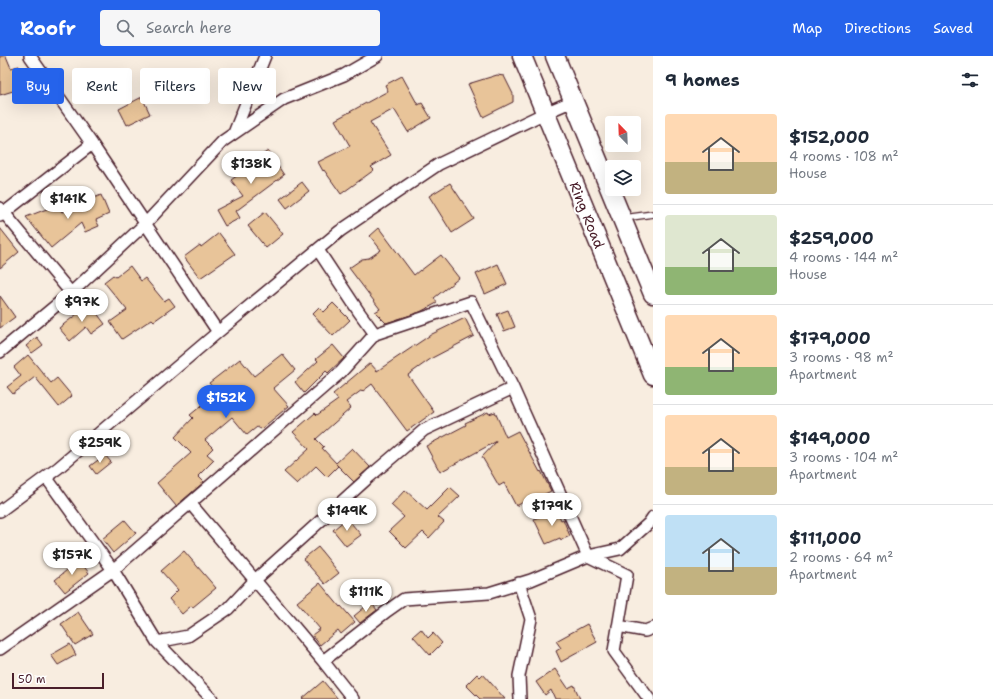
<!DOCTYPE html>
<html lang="en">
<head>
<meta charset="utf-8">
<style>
  :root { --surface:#fff; --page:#f6f6f7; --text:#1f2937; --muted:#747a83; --line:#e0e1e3; --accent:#2563eb }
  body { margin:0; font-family:"Shantell Sans",sans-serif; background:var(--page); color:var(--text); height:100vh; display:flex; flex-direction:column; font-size:15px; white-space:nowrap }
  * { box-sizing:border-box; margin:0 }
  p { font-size:13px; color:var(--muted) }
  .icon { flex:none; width:22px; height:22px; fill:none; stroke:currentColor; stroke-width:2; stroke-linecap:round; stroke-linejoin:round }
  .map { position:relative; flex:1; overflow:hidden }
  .sheet { display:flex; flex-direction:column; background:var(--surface); width:340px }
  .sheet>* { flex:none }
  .hud { position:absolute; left:12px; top:12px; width:380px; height:36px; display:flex; gap:8px }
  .needle { width:26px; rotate:337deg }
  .buttons { position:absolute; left:605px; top:60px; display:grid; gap:8px }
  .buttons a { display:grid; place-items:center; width:36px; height:36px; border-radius:4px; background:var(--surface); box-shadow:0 4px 16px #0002; font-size:20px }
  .scale { position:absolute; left:12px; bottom:10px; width:92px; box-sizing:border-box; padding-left:4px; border:2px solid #4a1f2b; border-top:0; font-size:11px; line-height:14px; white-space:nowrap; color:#4a1f2b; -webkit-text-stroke:3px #fff; paint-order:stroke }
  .price { position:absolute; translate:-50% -34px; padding:0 9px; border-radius:14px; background:#fff; color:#222; font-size:13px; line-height:26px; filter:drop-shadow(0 1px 2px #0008) }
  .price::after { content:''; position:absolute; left:50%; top:24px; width:12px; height:9px; margin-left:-6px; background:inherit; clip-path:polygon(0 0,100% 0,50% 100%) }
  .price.on { background:var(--accent); color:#fff }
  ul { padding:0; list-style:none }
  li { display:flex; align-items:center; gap:12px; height:100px; padding:0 12px }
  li+li { border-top:1px solid var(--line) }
  li span { display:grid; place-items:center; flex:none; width:112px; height:80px; border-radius:4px; color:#555 }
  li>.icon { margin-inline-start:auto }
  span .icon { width:48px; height:48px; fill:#fffc; stroke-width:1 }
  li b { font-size:17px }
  h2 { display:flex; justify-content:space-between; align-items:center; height:48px; padding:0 12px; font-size:17px }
  .chip { padding:0 14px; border-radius:4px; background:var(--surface); box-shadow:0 4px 16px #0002; font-size:14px; line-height:36px }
  .chip.on { background:var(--accent); color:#fff }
  header { display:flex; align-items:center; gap:24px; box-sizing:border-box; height:56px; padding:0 20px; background:var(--accent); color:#fff }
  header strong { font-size:19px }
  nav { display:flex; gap:22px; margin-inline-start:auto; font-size:14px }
  .search { width:280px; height:36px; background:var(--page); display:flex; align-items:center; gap:10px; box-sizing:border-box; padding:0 14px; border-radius:4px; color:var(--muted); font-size:15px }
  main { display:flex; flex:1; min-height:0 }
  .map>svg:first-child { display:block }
  .building { fill:#e8c499; stroke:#4a1f2b }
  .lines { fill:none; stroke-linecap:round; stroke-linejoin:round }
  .service-casing { stroke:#4a1f2b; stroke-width:8 }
  .minor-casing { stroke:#4a1f2b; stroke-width:14 }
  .primary-casing { stroke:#4a1f2b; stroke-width:21 }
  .service { stroke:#fff; stroke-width:5.5 }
  .minor { stroke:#fff; stroke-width:11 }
  .primary { stroke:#fff; stroke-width:18 }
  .labels { text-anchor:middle; stroke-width:4; stroke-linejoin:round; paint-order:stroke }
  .street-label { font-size:14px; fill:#4a1f2b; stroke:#fff }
</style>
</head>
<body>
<header>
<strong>Roofr</strong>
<div class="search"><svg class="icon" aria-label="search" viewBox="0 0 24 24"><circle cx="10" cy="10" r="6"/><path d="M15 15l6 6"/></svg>Search here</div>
<nav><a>Map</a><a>Directions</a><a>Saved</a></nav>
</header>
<main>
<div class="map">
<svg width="653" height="643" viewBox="0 0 653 643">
  <rect width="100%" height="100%" fill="#f8ede0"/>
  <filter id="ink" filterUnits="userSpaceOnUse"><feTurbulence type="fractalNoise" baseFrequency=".025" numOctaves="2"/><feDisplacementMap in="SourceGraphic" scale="8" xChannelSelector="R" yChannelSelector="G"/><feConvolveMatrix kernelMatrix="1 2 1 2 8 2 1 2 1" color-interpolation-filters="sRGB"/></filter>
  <g filter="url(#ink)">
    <path class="building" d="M 0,0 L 6,0 L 11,12 L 19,10 L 26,31 L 0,39 Z
      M 497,19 L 504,20 L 513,38 L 513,46 L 483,61 L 468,28 Z
      M 402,20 L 418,49 L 422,47 L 431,62 L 408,76 L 394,53 L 370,66 L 391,99 L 371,111 L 374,114 L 341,138 L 324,114 L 323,115 L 318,106 L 350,90 L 335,64 L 388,35 L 385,29 Z
      M 142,41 L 150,58 L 127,69 L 119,53 Z
      M 268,95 L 284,119 L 236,155 L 240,162 L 225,170 L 216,154 L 243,140 L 231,124 L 245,114 L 243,112 Z
      M 302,126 L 309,135 L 287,152 L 280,143 Z
      M 450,127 L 474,163 L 452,177 L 429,140 Z
      M 101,139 L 109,158 L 96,164 L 99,170 L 85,176 L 81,167 L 51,192 L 26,161 L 57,149 L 62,156 Z
      M 265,156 L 283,178 L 266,192 L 248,170 Z
      M 0,172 L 19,196 L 0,212 Z
      M 379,172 L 414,219 L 420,214 L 420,215 L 441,199 L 459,222 L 434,242 L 437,247 L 420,256 L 386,267 L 375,256 L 380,253 L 349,212 L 362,203 L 369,202 L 381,194 L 370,180 Z
      M 219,177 L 235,198 L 200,222 L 184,201 L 200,189 L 201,191 Z
      M 498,208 L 507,228 L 485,238 L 476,218 Z
      M 130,210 L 141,225 L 145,222 L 164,245 L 169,242 L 175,250 L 154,265 L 152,263 L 122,283 L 110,266 L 127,254 L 104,226 L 113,219 L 116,221 Z
      M 0,240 L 15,261 L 0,272 Z
      M 333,247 L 350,264 L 333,280 L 312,258 L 319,251 L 324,256 Z
      M 90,248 L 105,268 L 91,278 L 86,271 L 70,285 L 59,272 Z
      M 508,254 L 515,271 L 504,275 L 497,258 Z
      M 465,262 L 474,280 L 432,302 L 408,319 L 434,356 L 407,375 L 372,328 L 363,335 L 362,334 L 346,346 L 351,352 L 316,383 L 324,391 L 322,392 L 336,407 L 352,392 L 370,411 L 354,426 L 336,408 L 338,410 L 327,421 L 316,410 L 297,428 L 284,416 L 309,393 L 293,376 L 315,357 L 317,359 L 338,344 L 333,338 L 370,307 L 377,315 L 432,278 Z
      M 37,281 L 43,289 L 32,297 L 26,290 Z
      M 333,289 L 344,302 L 328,317 L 326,315 L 304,337 L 295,326 L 318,305 L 316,303 Z
      M 282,298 L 295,314 L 273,332 L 289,350 L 261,373 L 257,371 L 247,379 L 232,361 L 205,384 L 213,392 L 207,398 L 214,404 L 198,420 L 204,426 L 176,450 L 157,427 L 191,397 L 175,381 L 193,362 L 190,359 L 217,337 L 209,327 L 240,303 L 254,320 Z
      M 28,299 L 51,327 L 57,322 L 72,340 L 59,351 L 35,321 L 13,338 L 7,331 L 21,320 L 14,311 Z
      M 488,356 L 489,358 L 495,356 L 506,381 L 518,375 L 540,416 L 541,415 L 551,435 L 537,442 L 536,440 L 516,450 L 504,427 L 499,430 L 482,401 L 497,385 L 440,416 L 426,390 L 466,369 L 465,367 Z
      M 105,399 L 111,406 L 96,418 L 90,410 Z
      M 450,431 L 460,440 L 438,461 L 444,466 L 429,482 L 423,476 L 406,492 L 389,475 L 404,461 L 391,449 L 405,434 L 427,454 Z
      M 552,455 L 558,457 L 561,464 L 563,463 L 570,480 L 561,484 L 560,482 L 546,488 L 534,463 Z
      M 347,462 L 361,479 L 346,490 L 333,474 Z
      M 125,464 L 136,477 L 113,497 L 102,483 Z
      M 318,491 L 339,517 L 325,528 L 303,503 Z
      M 184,495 L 216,532 L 193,551 L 191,550 L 182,558 L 169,543 L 178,534 L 161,515 Z
      M 79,504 L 89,517 L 65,536 L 55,524 Z
      M 320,527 L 340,551 L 341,550 L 355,566 L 341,578 L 338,574 L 320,589 L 312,579 L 320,573 L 297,546 Z
      M 380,531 L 388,541 L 377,550 L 369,540 Z
      M 371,546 L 377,554 L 360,567 L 354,560 Z
      M 78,556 L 93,578 L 75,589 L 61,568 Z
      M 587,568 L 597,586 L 561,606 L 556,595 L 561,592 L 556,585 Z
      M 421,573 L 428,582 L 433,577 L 442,587 L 430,599 L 413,580 Z
      M 70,588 L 76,599 L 58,609 L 51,599 Z
      M 555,613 L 568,632 L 574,629 L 580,643 L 555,643 L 551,634 L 545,639 L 536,626 Z
      M 477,618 L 480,621 L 483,618 L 505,643 L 480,643 L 466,629 Z
      M 323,625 L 338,643 L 302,643 Z"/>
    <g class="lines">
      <g class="service-casing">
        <path id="service" d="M 624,162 L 653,158"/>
      </g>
      <g class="minor-casing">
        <path id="minor" d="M 30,0 L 92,88 L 218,276
          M 234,77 L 265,0
          M 0,152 L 71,237
          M 0,160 L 92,88
          M 375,278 L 471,246 L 513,332
          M 0,296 L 71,237 L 146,167 L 223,85 L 284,43 L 344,19 L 377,0
          M 46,421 L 113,514 L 157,586 L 212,643
          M 190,447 L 323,605 L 353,643
          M 0,455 L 58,412 L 218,276 L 340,175 L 439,108 L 545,57 L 573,45
          M 519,527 L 531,563 L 519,620 L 520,643
          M 618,570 L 645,575 L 653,572
          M 157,586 L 188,580 L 228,553 L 255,524 L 369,421 L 424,374 L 513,332 L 588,500 L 627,519 L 614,595 L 649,643
          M 0,593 L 113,514 L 341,316 L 375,278 L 359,256 L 318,194
          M 323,605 L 387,555 L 404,543 L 489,537 L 531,524 L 588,500 L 620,493 L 649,467 L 653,461"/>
      </g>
      <g class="primary-casing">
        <path id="primary" d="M 522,0 L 653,319
          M 555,0 L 653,238"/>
      </g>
      <use href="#service" class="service"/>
      <use href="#minor" class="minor"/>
      <use href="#primary" class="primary"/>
    </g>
  </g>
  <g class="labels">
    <g class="street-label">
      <text transform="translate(587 159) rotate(68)" y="5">Ring Road</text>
    </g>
  </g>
</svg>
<div class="buttons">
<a><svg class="needle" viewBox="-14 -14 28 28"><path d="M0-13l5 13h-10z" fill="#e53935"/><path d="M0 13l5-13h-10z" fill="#747a83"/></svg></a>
<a><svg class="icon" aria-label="layers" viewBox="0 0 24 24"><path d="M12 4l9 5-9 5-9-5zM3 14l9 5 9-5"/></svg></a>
</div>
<div class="scale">50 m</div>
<b class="price" style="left:251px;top:129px">$138K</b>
<b class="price" style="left:68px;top:164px">$141K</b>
<b class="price" style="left:82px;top:267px">$97K</b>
<b class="price on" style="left:226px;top:363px">$152K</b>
<b class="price" style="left:100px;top:408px">$259K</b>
<b class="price" style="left:552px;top:471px">$179K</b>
<b class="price" style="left:347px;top:476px">$149K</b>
<b class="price" style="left:72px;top:520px">$157K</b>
<b class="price" style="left:366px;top:557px">$111K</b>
<div class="hud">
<a class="chip on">Buy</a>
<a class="chip">Rent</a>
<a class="chip">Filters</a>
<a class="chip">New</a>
</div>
</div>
<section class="sheet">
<h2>9 homes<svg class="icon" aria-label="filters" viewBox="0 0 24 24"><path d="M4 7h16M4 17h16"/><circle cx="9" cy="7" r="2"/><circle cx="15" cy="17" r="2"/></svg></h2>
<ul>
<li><span style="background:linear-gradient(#ffd9b3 60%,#c2b280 0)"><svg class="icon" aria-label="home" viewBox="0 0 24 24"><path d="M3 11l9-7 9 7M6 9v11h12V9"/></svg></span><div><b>$152,000</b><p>4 rooms · 108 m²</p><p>House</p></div></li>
<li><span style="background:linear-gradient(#dfe7d0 65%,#8fb573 0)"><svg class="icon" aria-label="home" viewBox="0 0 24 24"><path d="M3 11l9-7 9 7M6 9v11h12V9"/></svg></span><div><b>$259,000</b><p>4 rooms · 144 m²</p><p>House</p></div></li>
<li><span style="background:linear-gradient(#ffd9b3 65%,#8fb573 0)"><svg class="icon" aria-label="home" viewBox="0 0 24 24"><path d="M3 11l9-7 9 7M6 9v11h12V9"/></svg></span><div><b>$179,000</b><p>3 rooms · 98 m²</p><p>Apartment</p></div></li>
<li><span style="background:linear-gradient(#ffd9b3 65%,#c2b280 0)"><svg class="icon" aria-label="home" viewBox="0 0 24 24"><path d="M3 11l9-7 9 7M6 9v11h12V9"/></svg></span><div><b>$149,000</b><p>3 rooms · 104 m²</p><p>Apartment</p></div></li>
<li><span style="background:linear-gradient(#bfe0f5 65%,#c2b280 0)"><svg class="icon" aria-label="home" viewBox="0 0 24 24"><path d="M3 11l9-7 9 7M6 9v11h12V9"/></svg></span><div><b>$111,000</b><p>2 rooms · 64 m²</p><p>Apartment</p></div></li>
</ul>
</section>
</main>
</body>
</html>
